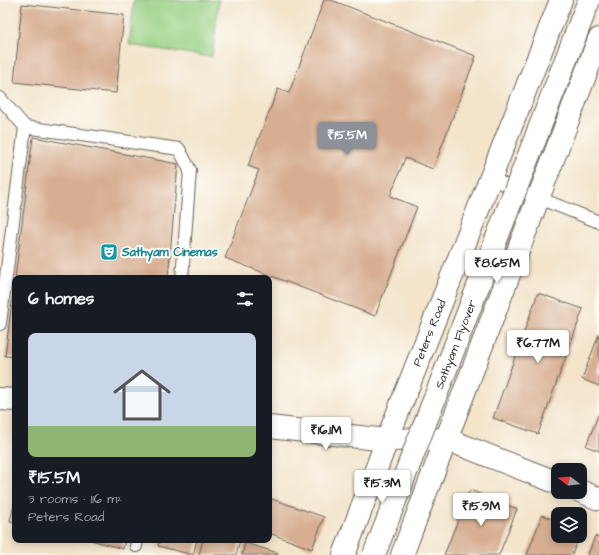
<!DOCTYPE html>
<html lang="en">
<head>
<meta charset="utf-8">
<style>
  :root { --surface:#171b24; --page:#20242c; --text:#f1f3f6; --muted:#9ea1a6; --line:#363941; --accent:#8c9099 }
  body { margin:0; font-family:"Architects Daughter",sans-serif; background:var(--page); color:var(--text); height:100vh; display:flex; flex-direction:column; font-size:15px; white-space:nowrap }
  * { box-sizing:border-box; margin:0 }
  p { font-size:13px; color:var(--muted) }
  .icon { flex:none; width:22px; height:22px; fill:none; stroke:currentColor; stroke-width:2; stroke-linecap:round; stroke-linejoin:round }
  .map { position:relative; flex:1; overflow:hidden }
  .sheet { position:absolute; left:12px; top:275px; width:260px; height:268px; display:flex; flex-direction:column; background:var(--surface); border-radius:8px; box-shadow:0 2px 10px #0003 }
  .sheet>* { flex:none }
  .needle { width:26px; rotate:286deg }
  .controls { position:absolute; left:551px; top:463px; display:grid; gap:8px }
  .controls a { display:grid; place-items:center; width:36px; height:36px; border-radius:8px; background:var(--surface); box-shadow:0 2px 10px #0003; font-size:20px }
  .price { position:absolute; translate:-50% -34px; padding:0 9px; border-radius:4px; background:#fff; color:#222; font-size:13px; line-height:26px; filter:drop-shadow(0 1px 2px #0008) }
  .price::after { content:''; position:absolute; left:50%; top:24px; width:12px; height:9px; margin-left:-6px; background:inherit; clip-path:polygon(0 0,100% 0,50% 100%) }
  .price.active { background:var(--accent); color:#fff }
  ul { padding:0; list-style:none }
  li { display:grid; align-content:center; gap:8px; height:212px; padding:0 16px }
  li+li { border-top:1px solid var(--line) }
  li span { display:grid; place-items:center; height:124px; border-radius:8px; color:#555 }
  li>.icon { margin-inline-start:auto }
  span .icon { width:72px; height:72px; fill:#fffc; stroke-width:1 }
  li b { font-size:17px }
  h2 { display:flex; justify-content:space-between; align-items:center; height:48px; padding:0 16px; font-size:17px }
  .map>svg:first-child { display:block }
  .green { fill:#97d083; stroke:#5a7650 }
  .building { fill:#d7ae92 }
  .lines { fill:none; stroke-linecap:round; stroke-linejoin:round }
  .service-casing { stroke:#676259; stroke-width:14 }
  .tertiary-casing { stroke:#676259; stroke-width:24 }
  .secondary-casing { stroke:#676259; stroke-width:24 }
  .service { stroke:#fff; stroke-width:12 }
  .tertiary { stroke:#fff; stroke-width:22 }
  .secondary { stroke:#fff; stroke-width:22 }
  .secondary-bridge-casing { stroke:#676259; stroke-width:24; stroke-linecap:butt }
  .secondary-bridge { stroke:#fff; stroke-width:22 }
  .labels { text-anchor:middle; stroke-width:4; stroke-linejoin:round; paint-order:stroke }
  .culture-label { font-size:12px; font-weight:bold; fill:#0d838f; stroke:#fdfcf7; text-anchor:start }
  .street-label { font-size:12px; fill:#1c1c1c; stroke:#fdfcf7 }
</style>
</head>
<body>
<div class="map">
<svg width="599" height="555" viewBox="0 0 599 555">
  <rect width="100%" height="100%" fill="#fdfcf7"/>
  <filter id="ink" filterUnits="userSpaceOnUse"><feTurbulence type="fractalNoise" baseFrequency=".025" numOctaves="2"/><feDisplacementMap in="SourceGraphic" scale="8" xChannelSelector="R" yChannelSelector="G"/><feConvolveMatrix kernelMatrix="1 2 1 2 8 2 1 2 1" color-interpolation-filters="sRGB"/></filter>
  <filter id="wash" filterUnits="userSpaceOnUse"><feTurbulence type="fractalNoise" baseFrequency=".012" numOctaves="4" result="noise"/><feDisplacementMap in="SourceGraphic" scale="16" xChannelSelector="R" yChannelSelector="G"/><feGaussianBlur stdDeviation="0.9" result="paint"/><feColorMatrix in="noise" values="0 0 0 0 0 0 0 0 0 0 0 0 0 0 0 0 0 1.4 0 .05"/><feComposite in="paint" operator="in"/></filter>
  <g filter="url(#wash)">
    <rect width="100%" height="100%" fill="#f3e4ca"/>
    <path class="green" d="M 134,0 L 219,0 L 212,57 L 129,45 Z"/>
    <g id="blocks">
      <path class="building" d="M 324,0 L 331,0 L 476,56 L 433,169 L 405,158 L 390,196 L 417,207 L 375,316 L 225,258 L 259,170 L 248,166 L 278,89 L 289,93 Z
        M 22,4 L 124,15 L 116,93 L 14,82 Z
        M 33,137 L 178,164 L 168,278 L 15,278 Z
        M 14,286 L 15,286 L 15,357 L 5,356 Z
        M 538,293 L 583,309 L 538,434 L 493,418 Z
        M 599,334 L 599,386 L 582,379 Z
        M 599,413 L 599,451 L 586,446 Z
        M 470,490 L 517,509 L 499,555 L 444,555 Z
        M 269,498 L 324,517 L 312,549 L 269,533 Z
        M 14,505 L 15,505 L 15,522 L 10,521 Z
        M 542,515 L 558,521 L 558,536 L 579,536 L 572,555 L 527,555 Z
        M 595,536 L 599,538 L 599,555 L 588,555 Z
        M 91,540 L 125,540 L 123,549 Z
        M 160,540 L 197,540 L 193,555 L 158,546 Z
        M 203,540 L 240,540 L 236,555 L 199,555 Z
        M 245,543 L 278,553 L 277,555 L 242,555 Z"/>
    </g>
  </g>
  <g filter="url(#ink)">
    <use href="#blocks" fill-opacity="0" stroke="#676259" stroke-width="1"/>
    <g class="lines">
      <g class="service-casing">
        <path id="service" d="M 0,98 L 25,127 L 0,324
          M 25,127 L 179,149 L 190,170 L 182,278
          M 491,179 L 599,222
          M 136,546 L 137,540"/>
      </g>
      <g class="tertiary-casing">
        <path id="tertiary" d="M 0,399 L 15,400
          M 269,427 L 387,440"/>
      </g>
      <g class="secondary-casing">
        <g id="secondary">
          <path d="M 387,440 L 446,439 L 558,483"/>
          <path d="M 580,491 L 599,499"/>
          <path id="s1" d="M 344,555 L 387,440 L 561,0"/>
          <path d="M 402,555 L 599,39"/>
        </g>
      </g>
      <use href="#service" class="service"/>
      <use href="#tertiary" class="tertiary"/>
      <use href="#secondary" class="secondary"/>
      <g class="secondary-bridge-casing">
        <g id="secondary-bridge">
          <path id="s2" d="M 374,555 L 589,0"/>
        </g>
      </g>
      <use href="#secondary-bridge" class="secondary-bridge"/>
    </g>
  </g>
  <defs>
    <g id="theatre-square" transform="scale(0.9)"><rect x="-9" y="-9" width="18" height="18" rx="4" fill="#0f9aa8" stroke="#fdfcf7"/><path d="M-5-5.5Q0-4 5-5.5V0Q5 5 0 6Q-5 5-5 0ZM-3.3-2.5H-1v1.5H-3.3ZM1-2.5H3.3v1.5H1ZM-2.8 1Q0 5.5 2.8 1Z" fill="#fff"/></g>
  </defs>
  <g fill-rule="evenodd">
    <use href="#theatre-square" x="109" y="252"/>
  </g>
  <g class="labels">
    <g class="culture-label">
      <text x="122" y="256">Sathyam Cinemas</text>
    </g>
    <g class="street-label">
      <text dy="4" stroke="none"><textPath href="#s1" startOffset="238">Peters Road</textPath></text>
      <text dy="4" stroke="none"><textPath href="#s2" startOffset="226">Sathyam Flyover</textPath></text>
    </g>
  </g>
</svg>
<div class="controls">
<a><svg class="needle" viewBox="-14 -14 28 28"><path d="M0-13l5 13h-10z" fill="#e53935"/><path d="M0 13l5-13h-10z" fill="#9ea1a6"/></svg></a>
<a><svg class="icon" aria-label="layers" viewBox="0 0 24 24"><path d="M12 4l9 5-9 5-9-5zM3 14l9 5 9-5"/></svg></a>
</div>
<b class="price active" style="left:347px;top:156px">₹15.5M</b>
<b class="price" style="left:497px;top:284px">₹8.65M</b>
<b class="price" style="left:538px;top:364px">₹6.77M</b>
<b class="price" style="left:326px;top:451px">₹16.1M</b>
<b class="price" style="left:382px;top:504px">₹15.3M</b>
<b class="price" style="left:481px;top:527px">₹15.9M</b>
<section class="sheet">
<h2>6 homes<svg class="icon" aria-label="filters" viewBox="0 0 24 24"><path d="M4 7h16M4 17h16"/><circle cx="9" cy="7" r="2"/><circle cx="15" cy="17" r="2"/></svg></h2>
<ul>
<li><span style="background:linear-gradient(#c9d6e8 75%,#8fb573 0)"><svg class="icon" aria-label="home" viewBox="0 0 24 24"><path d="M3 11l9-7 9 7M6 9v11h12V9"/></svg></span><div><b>₹15.5M</b><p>3 rooms · 116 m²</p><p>Peters Road</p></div></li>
</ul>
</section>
</div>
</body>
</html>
